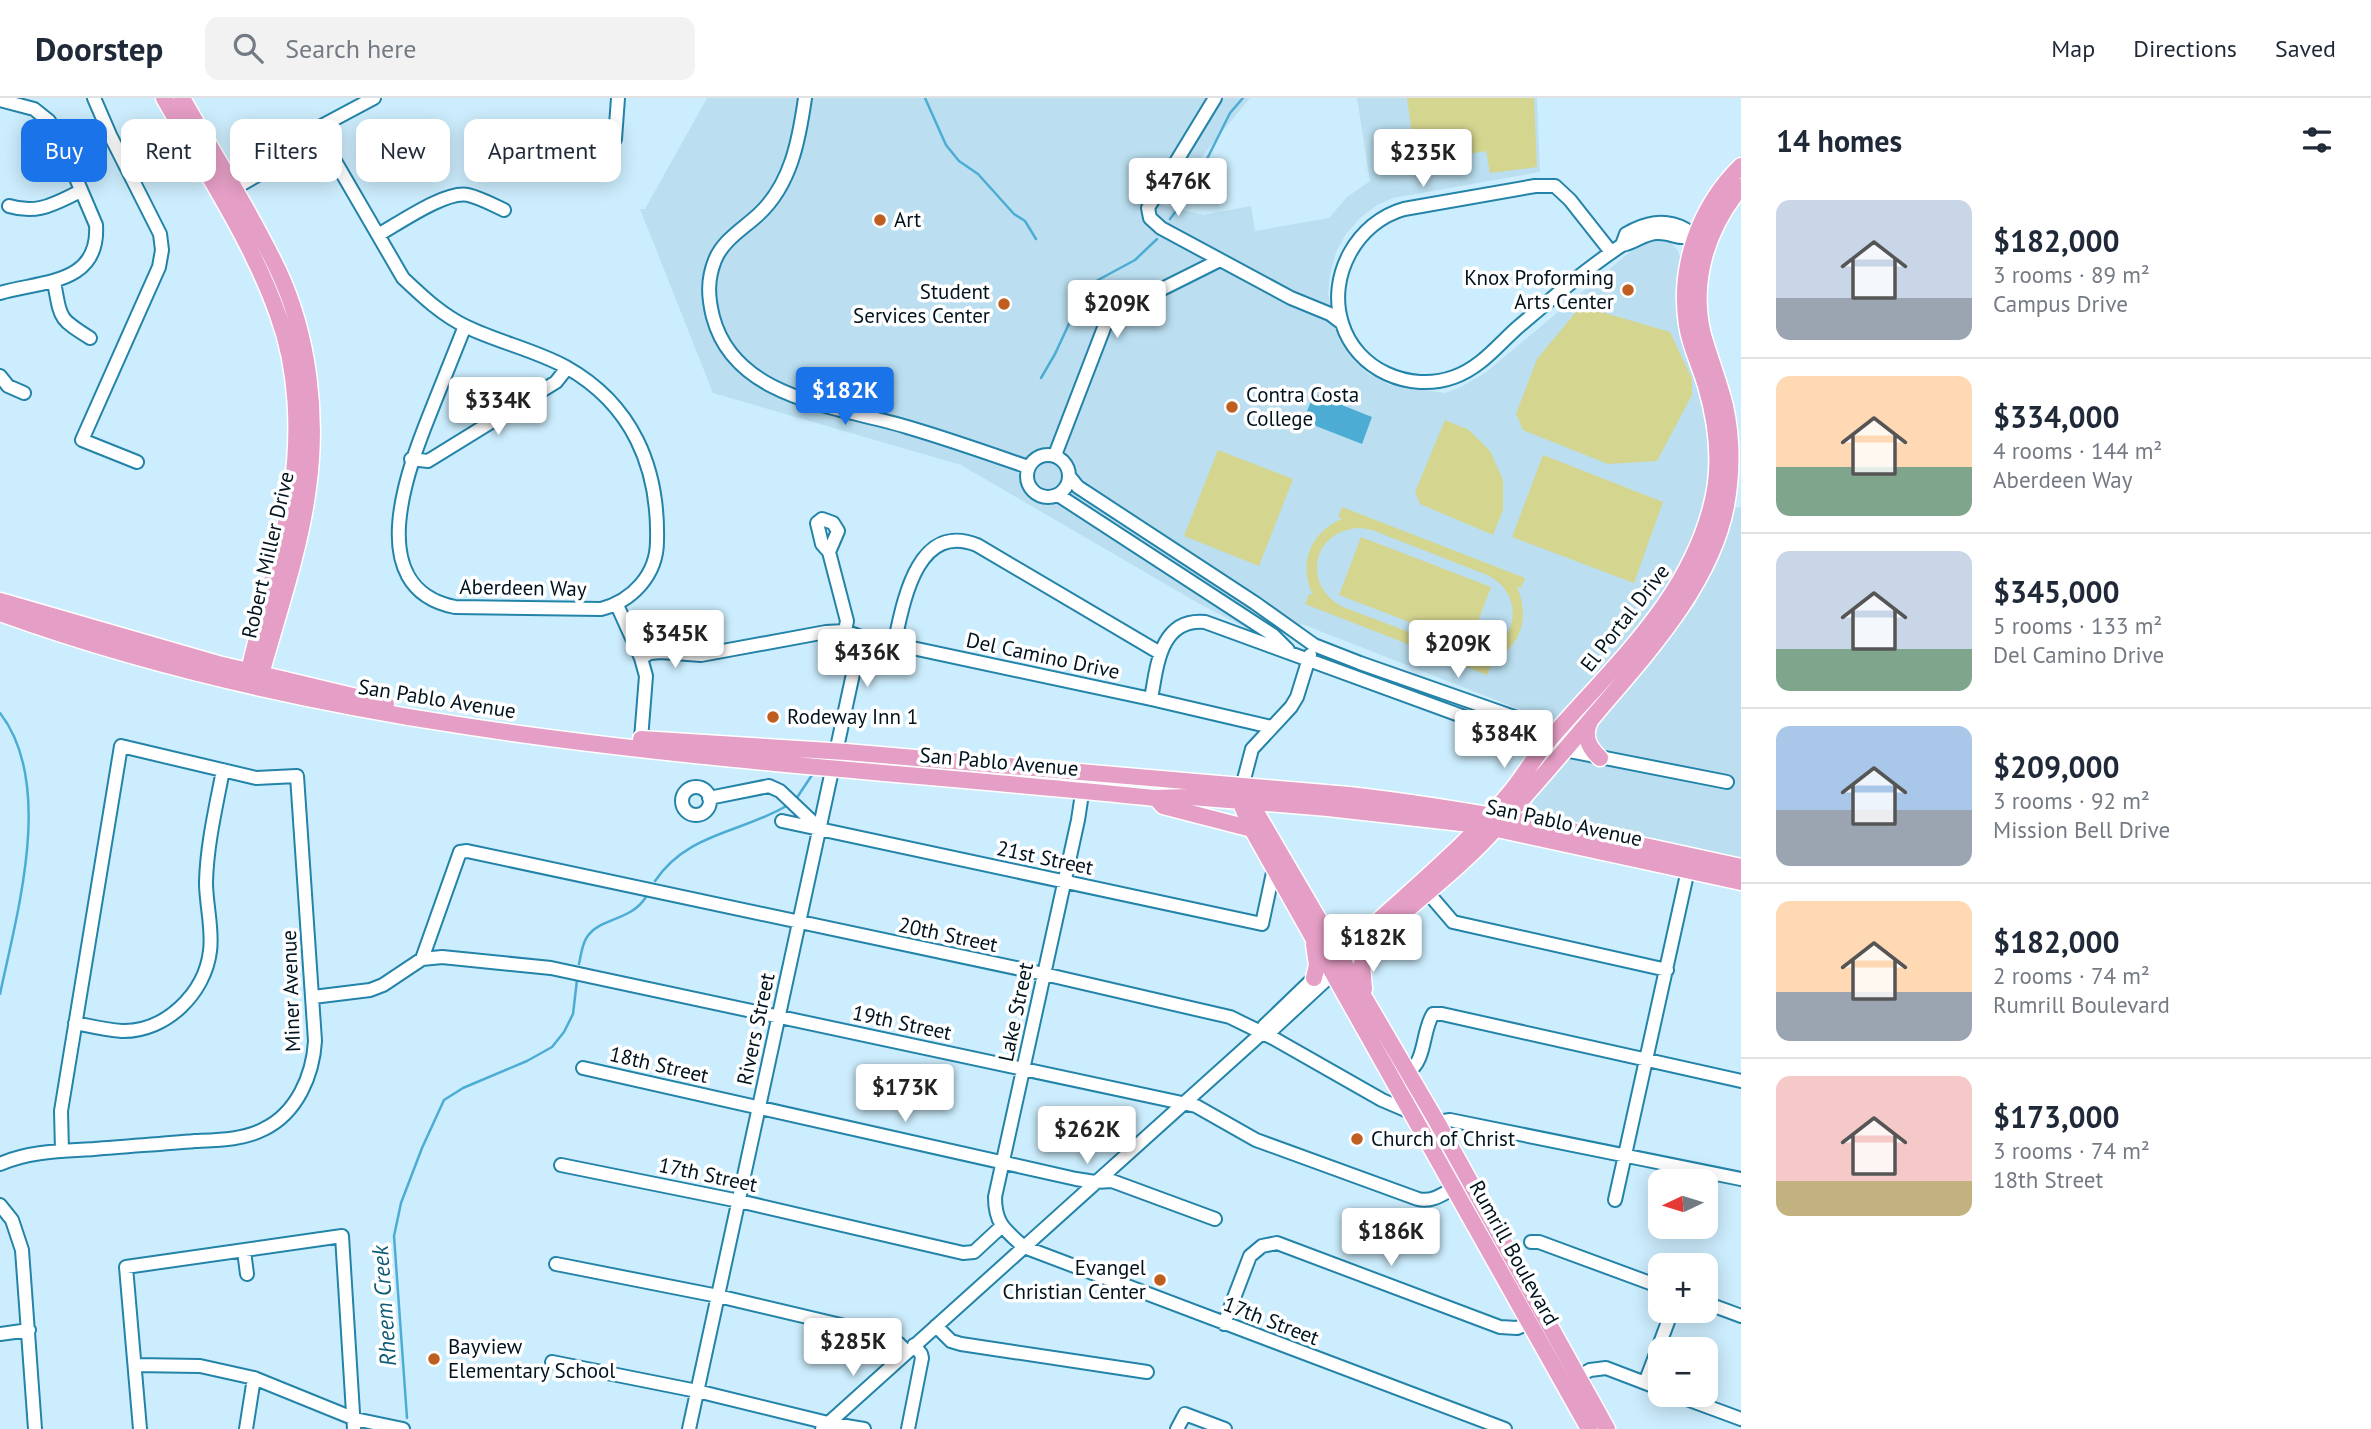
<!DOCTYPE html>
<html lang="en">
<head>
<meta charset="utf-8">
<style>
  :root { --surface:#fff; --page:#f2f2f3; --text:#1f2937; --muted:#747a83; --line:#e0e1e3; --accent:#1a73e8 }
  body { margin:0; font-family:"PT Sans",sans-serif; background:var(--page); color:var(--text); height:100vh; display:flex; flex-direction:column; font-size:26px; white-space:nowrap }
  * { box-sizing:border-box; margin:0 }
  p { font-size:23px; color:var(--muted) }
  .icon { flex:none; width:38px; height:38px; fill:none; stroke:currentColor; stroke-width:2; stroke-linecap:round; stroke-linejoin:round }
  .map { position:relative; flex:1; overflow:hidden }
  .details { display:flex; flex-direction:column; background:var(--surface); width:630px }
  .details>* { flex:none }
  .banner { position:absolute; left:21px; top:21px; width:665px; height:63px; display:flex; gap:14px }
  .needle { width:46px; rotate:266deg }
  .fabs { position:absolute; left:1648px; top:1071px; display:grid; gap:14px }
  .fabs a { display:grid; place-items:center; width:70px; height:70px; border-radius:14px; background:var(--surface); box-shadow:0 4px 18px #0003; font-size:35px }
  .price { position:absolute; translate:-50% -60px; padding:0 16px; border-radius:7px; background:#fff; color:#222; font-size:23px; line-height:46px; filter:drop-shadow(0 2px 4px #0008) }
  .price::after { content:''; position:absolute; left:50%; top:42px; width:21px; height:16px; margin-left:-10px; background:inherit; clip-path:polygon(0 0,100% 0,50% 100%) }
  .price.on { background:var(--accent); color:#fff }
  ul { padding:0; list-style:none }
  li { display:flex; align-items:center; gap:21px; height:175px; padding:0 35px }
  li+li { border-top:2px solid var(--line) }
  li span { display:grid; place-items:center; flex:none; width:196px; height:140px; border-radius:14px; color:#555 }
  li>.icon { margin-inline-start:auto }
  span .icon { width:84px; height:84px; fill:#fffc; stroke-width:1 }
  li b { font-size:30px }
  h2 { display:flex; justify-content:space-between; align-items:center; height:84px; padding:0 35px; font-size:30px }
  .pill { padding:0 24px; border-radius:14px; background:var(--surface); box-shadow:0 4px 18px #0003; font-size:24px; line-height:63px }
  .pill.on { background:var(--accent); color:#fff }
  header { display:flex; align-items:center; gap:42px; box-sizing:border-box; height:98px; padding:0 35px; background:var(--surface); border-bottom:2px solid var(--line) }
  header strong { font-size:33px }
  nav { display:flex; gap:38px; margin-inline-start:auto; font-size:24px }
  .search { width:490px; height:63px; background:var(--page); display:flex; align-items:center; gap:18px; box-sizing:border-box; padding:0 24px; border-radius:14px; color:var(--muted); font-size:26px }
  main { display:flex; flex:1; min-height:0 }
  .map>svg:first-child { display:block }
  .built { fill:#bbdff0 }
  .green { fill:#d4d58f; fill-rule:evenodd }
  .water { fill:#4dacd4 }
  .lines { fill:none; stroke-linecap:round; stroke-linejoin:round }
  .stream { stroke:#4dacd4; stroke-width:2.5 }
  .minor-casing { stroke:#2383a8; stroke-width:16 }
  .major-casing { stroke:#fff; stroke-width:19 }
  .minor { stroke:#fff; stroke-width:12 }
  .major { stroke:#e59ec5; stroke-width:16 }
  .poi-dot { fill:#bf5e1e; stroke:#fff; stroke-width:2.5 }
  .labels { text-anchor:middle; stroke-width:7; stroke-linejoin:round; paint-order:stroke }
  .poi-label { font-size:21px; fill:#00131e; stroke:#fff; text-anchor:start }
  .street-label { font-size:21px; fill:#00131e; stroke:#fff }
  .water-label { font-size:23px; font-style:italic; fill:#0d5a76; stroke:#fff }
</style>
</head>
<body>
<header>
<strong>Doorstep</strong>
<div class="search"><svg class="icon" aria-label="search" viewBox="0 0 24 24"><circle cx="10" cy="10" r="6"/><path d="M15 15l6 6"/></svg>Search here</div>
<nav><a>Map</a><a>Directions</a><a>Saved</a></nav>
</header>
<main>
<div class="map">
<svg width="1741" height="1331" viewBox="0 0 1741 1331">
  <rect width="100%" height="100%" fill="#ccedfd"/>
  <path class="built" d="M 707,0 L 1250,0 L 1162,107 L 1203,117 L 1251,108 L 1255,133 L 1329,120 L 1347,99 L 1370,83 L 1357,0 L 1537,0 L 1540,74 L 1393,100 L 1377,107 L 1360,120 L 1346,136 L 1336,154 L 1330,177 L 1328,196 L 1339,241 L 1353,262 L 1367,275 L 1390,287 L 1445,295 L 1459,290 L 1485,275 L 1643,143 L 1652,139 L 1669,142 L 1678,153 L 1681,162 L 1678,197 L 1681,233 L 1703,306 L 1708,354 L 1706,398 L 1698,428 L 1684,463 L 1664,495 L 1601,574 L 1591,582 L 1557,620 L 1547,622 L 1302,526 L 1271,543 L 1198,505 L 961,367 L 713,295 L 640,111 L 645,111 Z
    M 1741,409 L 1741,764 L 1537,717 L 1532,702 L 1695,507 L 1733,410 Z"/>
  <path class="green" d="M 1407,0 L 1534,0 L 1537,69 L 1490,75 L 1486,53 L 1416,65 Z
    M 1581,208 L 1670,234 L 1692,281 L 1692,297 L 1657,363 L 1608,366 L 1523,332 L 1516,316 L 1537,261 Z
    M 1445,322 L 1469,332 L 1490,353 L 1503,382 L 1503,412 L 1493,437 L 1420,406 L 1415,394 Z
    M 1218,352 L 1293,381 L 1259,468 L 1184,438 Z
    M 1543,357 L 1663,404 L 1634,485 L 1512,439 Z
    M 1342,409 L 1525,480 L 1521,490 L 1517,489 C 1531,521 1520,551 1488,565 L 1491,567 L 1487,577 L 1305,506 L 1309,496 L 1313,497 C 1298,466 1310,434 1342,421 L 1338,419 ZM 1360,430 L 1372,432 L 1487,477 C 1532,499 1514,561 1464,555 L 1343,509 C 1301,488 1312,431 1360,430 Z
    M 1361,439 L 1491,489 L 1469,547 L 1339,497 Z"/>
  <path class="water" d="M 1314,296 L 1372,319 L 1362,346 L 1303,323 Z"/>
  <g class="lines">
    <path class="stream" d="M 925,0 L 946,47 L 959,63 L 978,76 L 1014,116 L 1025,123 L 1036,141
      M 1170,121 L 1191,93 L 1230,15 L 1243,0
      M 1041,280 L 1055,256 L 1079,204 L 1090,189 L 1098,182 L 1135,162 L 1157,141
      M 0,615 C 55,686 17,815 0,896
      M 796,701 L 812,677
      M 655,783 C 688,734 742,735 788,707
      M 579,866 C 581,857 582,846 587,839 C 600,819 630,824 646,799
      M 407,1320 L 394,1138 L 401,1105 L 422,1050 L 444,1002 L 463,990 L 527,963 L 552,949 L 564,934 L 573,916 L 577,882"/>
    <g class="minor-casing">
      <path id="minor" d="M 94,0 L 110,37 L 160,136 L 162,152 L 159,169 L 82,342 L 137,364
        M 805,0 C 799,42 791,86 759,116 C 743,131 723,142 715,162 C 707,182 708,199 713,219 C 735,302 838,308 907,329 C 948,341 988,355 1028,369
        M 1215,0 L 1148,110 L 1150,120 L 1161,130 L 1291,200 L 1330,216 L 1342,225
        M 0,2 L 34,11 L 49,23 L 58,38 L 96,127 C 100,187 41,183 0,195
        M 317,32 L 403,180 C 423,199 442,217 467,229 C 498,244 535,252 566,269 C 632,306 659,369 657,443 C 657,477 632,503 601,511 L 455,509 C 359,490 410,365 433,308 C 444,281 454,255 465,228
        M 615,41 L 618,0
        M 222,85 L 226,79 L 374,0
        M 226,92 L 233,91 L 309,48 L 317,32
        M 9,108 C 39,117 55,105 81,93
        M 378,137 C 398,126 446,92 468,97 C 481,100 493,107 504,112
        M 1622,147 L 1626,136 C 1645,125 1664,120 1685,131 C 1690,134 1692,138 1698,140
        M 1611,154 L 1570,102 L 1555,88 L 1535,88 L 1404,111 C 1357,124 1327,178 1342,225 C 1356,272 1410,295 1454,279 C 1480,270 1497,248 1517,230 C 1551,201 1586,171 1622,147 C 1635,145 1645,134 1659,135 C 1671,135 1680,142 1692,138
        M 54,184 C 61,221 58,220 90,240
        M 0,278 L 8,288 L 24,295
        M1027 378a21 21 0 1 1 42 0a21 21 0 1 1-42 0Z
        M 1055,357 L 1107,222 L 1118,213 L 1220,162
        M 411,361 L 428,363 L 556,284 L 567,270
        M 1069,378 L 1078,389 L 1255,505 L 1314,547 L 1360,565 L 1557,634 L 1560,641
        M 1058,397 L 1273,537 L 1288,552
        M 829,454 L 838,433 L 833,425 L 822,421 L 817,425 L 822,446 L 829,454 L 847,523 L 845,533
        M 617,507 L 641,560 L 646,578 L 641,641
        M 894,547 C 903,506 916,423 977,447 L 1160,555
        M 641,560 L 650,555 L 661,554 L 701,557 L 826,534 L 845,533 L 861,539 L 1151,601 L 1271,629
        M 1151,601 C 1157,568 1160,520 1205,524 L 1544,648 L 1727,684
        M 1085,676 L 1078,722 L 995,1099 C 995,1126 1005,1132 1024,1149 L 1505,1331
        M 1242,689 L 1252,651 L 1291,609 L 1297,599 L 1310,557
        M682 703a14 14 0 1 1 28 0a14 14 0 1 1-28 0Z
        M 709,700 L 769,688 L 780,693 L 818,729
        M 782,723 L 1262,826 L 1274,770
        M 1423,789 L 1453,824 L 1667,872
        M 422,861 L 460,754 L 467,753 L 1044,876 L 1230,919 L 1273,940 L 1382,1002 L 1410,1014
        M 313,899 L 370,892 L 383,887 L 422,861 L 442,859 L 551,870 L 1196,1008 L 1256,1042 L 1418,1101 C 1433,1105 1446,1094 1459,1087
        M 75,925 C 90,928 106,932 122,933 C 166,934 205,895 210,853 C 213,831 206,807 206,784 C 207,746 216,709 223,672
        M 1262,935 L 1272,932 L 1339,870
        M 583,970 L 1076,1081 L 1095,1084 L 1112,1083 L 1215,1121
        M 1408,974 C 1426,963 1422,933 1433,916 L 1442,916 L 1741,983
        M 1437,1024 L 1450,1022 L 1741,1081
        M 0,1066 C 29,1053 62,1053 94,1051 C 128,1048 162,1046 195,1043 C 218,1042 243,1042 264,1031 C 297,1015 313,977 315,943 L 297,678 L 256,680 L 121,648 L 61,1013 L 62,1053
        M 561,1067 L 739,1103 L 963,1155 L 974,1154 L 1001,1129
        M 1615,1102 L 1688,772
        M 0,1107 L 12,1122 L 22,1152 L 35,1331
        M 1531,1144 L 1539,1144 L 1661,1189
        M 244,1153 L 247,1176
        M 556,1166 L 718,1198 L 883,1237 L 898,1245 L 907,1254
        M 1706,1205 L 1741,1218
        M 1224,1226 L 1250,1158 L 1262,1148 L 1277,1145 L 1500,1229 L 1517,1230 L 1529,1225
        M 936,1228 L 951,1243 L 961,1246 L 1147,1274
        M 0,1236 L 29,1232
        M 552,1264 L 697,1293 L 828,1325 L 864,1331
        M 135,1267 L 200,1268 L 254,1280 L 355,1321 L 403,1331
        M 1570,1283 L 1590,1272 L 1606,1270 L 1661,1291
        M 1645,1285 L 1672,1213
        M 1676,1297 L 1741,1321
        M 140,1331 L 126,1169 L 342,1138 L 354,1331
        M 246,1331 L 254,1280
        M 689,1331 L 861,539
        M 822,1331 L 1262,935 L 1264,928 L 1319,875
        M 908,1331 L 922,1260 L 921,1256 L 914,1247
        M 1177,1331 L 1185,1316 L 1225,1331"/>
    </g>
    <g class="major-casing">
      <path id="major" d="M 164,0 C 203,69 252,143 278,217 C 298,271 300,335 292,391 C 283,453 263,512 249,573 L 250,581
        M 182,0 C 214,57 250,113 278,172 C 309,238 318,318 308,390 C 300,452 278,515 261,576 L 256,583
        M 0,503 L 218,566 L 386,606
        M 0,515 C 370,649 767,660 1155,700 L 1191,699 L 1328,710 L 1479,727 L 1741,784
        M 1590,623 C 1583,638 1588,649 1600,660
        M 641,641 L 846,654 L 1349,697 C 1481,712 1611,740 1741,769
        M 1246,697 L 1437,1024 L 1607,1331
        M 1156,700 L 1163,708 L 1252,731
        M 1242,708 L 1252,731 L 1589,1331
        M 1395,822 C 1429,793 1468,762 1497,729 C 1532,691 1565,652 1598,613 C 1648,554 1711,486 1726,408 C 1732,375 1732,340 1725,308 C 1719,284 1710,261 1703,237 C 1690,183 1707,130 1741,89
        M 1329,865 C 1353,848 1374,826 1397,806 C 1437,770 1479,733 1513,691 C 1524,677 1533,662 1544,648 C 1609,571 1693,501 1714,397 C 1721,362 1716,322 1706,288 C 1700,267 1690,248 1687,227 C 1678,169 1699,109 1741,68
        M 1314,880 L 1317,867 L 1314,846
        M 1364,891 L 1362,866 L 1370,843"/>
    </g>
    <use href="#minor" class="minor"/>
    <use href="#major" class="major"/>
  </g>
  <g class="poi-dot">
    <circle cx="880" cy="122" r="7"/>
    <circle cx="1628" cy="192" r="7"/>
    <circle cx="1004" cy="206" r="7"/>
    <circle cx="1232" cy="309" r="7"/>
    <circle cx="773" cy="619" r="7"/>
    <circle cx="1357" cy="1041" r="7"/>
    <circle cx="1160" cy="1182" r="7"/>
    <circle cx="434" cy="1261" r="7"/>
  </g>
  <g class="labels">
    <g class="poi-label">
      <text x="894" y="129">Art</text>
      <text x="1614" y="187" text-anchor="end">Knox Proforming<tspan x="1614" dy="24">Arts Center</tspan></text>
      <text x="990" y="201" text-anchor="end">Student<tspan x="990" dy="24">Services Center</tspan></text>
      <text x="1246" y="304">Contra Costa<tspan x="1246" dy="24">College</tspan></text>
      <text x="787" y="626">Rodeway Inn 1</text>
      <text x="1371" y="1048">Church of Christ</text>
      <text x="1146" y="1177" text-anchor="end">Evangel<tspan x="1146" dy="24">Christian Center</tspan></text>
      <text x="448" y="1256">Bayview<tspan x="448" dy="24">Elementary School</tspan></text>
    </g>
    <g class="street-label">
      <text transform="translate(268 457) rotate(-77)" y="7">Robert Miller Drive</text>
      <text transform="translate(523 490) rotate(1)" y="7">Aberdeen Way</text>
      <text transform="translate(1625 520) rotate(-52)" y="7">El Portal Drive</text>
      <text transform="translate(1043 558) rotate(12)" y="7">Del Camino Drive</text>
      <text transform="translate(437 601) rotate(9)" y="7">San Pablo Avenue</text>
      <text transform="translate(999 664) rotate(5)" y="7">San Pablo Avenue</text>
      <text transform="translate(1564 725) rotate(12)" y="7">San Pablo Avenue</text>
      <text transform="translate(1045 760) rotate(12)" y="7">21st Street</text>
      <text transform="translate(948 837) rotate(12)" y="7">20th Street</text>
      <text transform="translate(291 893) rotate(-92)" y="7">Miner Avenue</text>
      <text transform="translate(1016 914) rotate(-78)" y="7">Lake Street</text>
      <text transform="translate(902 925) rotate(12)" y="7">19th Street</text>
      <text transform="translate(756 931) rotate(-78)" y="7">Rivers Street</text>
      <text transform="translate(659 967) rotate(13)" y="7">18th Street</text>
      <text transform="translate(708 1077) rotate(12)" y="7">17th Street</text>
      <text transform="translate(1514 1155) rotate(61)" y="7">Rumrill Boulevard</text>
      <text transform="translate(1271 1223) rotate(21)" y="7">17th Street</text>
    </g>
    <g class="water-label">
      <text transform="translate(384 1208) rotate(-94)" y="8">Rheem Creek</text>
    </g>
  </g>
</svg>
<div class="fabs">
<a><svg class="needle" viewBox="-14 -14 28 28"><path d="M0-13l5 13h-10z" fill="#e53935"/><path d="M0 13l5-13h-10z" fill="#747a83"/></svg></a>
<a>+</a>
<a>−</a>
</div>
<b class="price" style="left:1423px;top:91px">$235K</b>
<b class="price" style="left:1178px;top:120px">$476K</b>
<b class="price" style="left:1117px;top:242px">$209K</b>
<b class="price on" style="left:845px;top:329px">$182K</b>
<b class="price" style="left:498px;top:339px">$334K</b>
<b class="price" style="left:675px;top:572px">$345K</b>
<b class="price" style="left:1458px;top:582px">$209K</b>
<b class="price" style="left:867px;top:591px">$436K</b>
<b class="price" style="left:1504px;top:672px">$384K</b>
<b class="price" style="left:1373px;top:876px">$182K</b>
<b class="price" style="left:905px;top:1026px">$173K</b>
<b class="price" style="left:1087px;top:1068px">$262K</b>
<b class="price" style="left:1391px;top:1170px">$186K</b>
<b class="price" style="left:853px;top:1280px">$285K</b>
<div class="banner">
<a class="pill on">Buy</a>
<a class="pill">Rent</a>
<a class="pill">Filters</a>
<a class="pill">New</a>
<a class="pill">Apartment</a>
</div>
</div>
<section class="details">
<h2>14 homes<svg class="icon" aria-label="filters" viewBox="0 0 24 24"><path d="M4 7h16M4 17h16"/><circle cx="9" cy="7" r="2"/><circle cx="15" cy="17" r="2"/></svg></h2>
<ul>
<li><span style="background:linear-gradient(#c9d6e8 70%,#9aa5b1 0)"><svg class="icon" aria-label="home" viewBox="0 0 24 24"><path d="M3 11l9-7 9 7M6 9v11h12V9"/></svg></span><div><b>$182,000</b><p>3 rooms · 89 m²</p><p>Campus Drive</p></div></li>
<li><span style="background:linear-gradient(#ffd9b3 65%,#7fa58c 0)"><svg class="icon" aria-label="home" viewBox="0 0 24 24"><path d="M3 11l9-7 9 7M6 9v11h12V9"/></svg></span><div><b>$334,000</b><p>4 rooms · 144 m²</p><p>Aberdeen Way</p></div></li>
<li><span style="background:linear-gradient(#c9d6e8 70%,#7fa58c 0)"><svg class="icon" aria-label="home" viewBox="0 0 24 24"><path d="M3 11l9-7 9 7M6 9v11h12V9"/></svg></span><div><b>$345,000</b><p>5 rooms · 133 m²</p><p>Del Camino Drive</p></div></li>
<li><span style="background:linear-gradient(#a9c7e8 60%,#9aa5b1 0)"><svg class="icon" aria-label="home" viewBox="0 0 24 24"><path d="M3 11l9-7 9 7M6 9v11h12V9"/></svg></span><div><b>$209,000</b><p>3 rooms · 92 m²</p><p>Mission Bell Drive</p></div></li>
<li><span style="background:linear-gradient(#ffd9b3 65%,#9aa5b1 0)"><svg class="icon" aria-label="home" viewBox="0 0 24 24"><path d="M3 11l9-7 9 7M6 9v11h12V9"/></svg></span><div><b>$182,000</b><p>2 rooms · 74 m²</p><p>Rumrill Boulevard</p></div></li>
<li><span style="background:linear-gradient(#f6c9c9 75%,#c2b280 0)"><svg class="icon" aria-label="home" viewBox="0 0 24 24"><path d="M3 11l9-7 9 7M6 9v11h12V9"/></svg></span><div><b>$173,000</b><p>3 rooms · 74 m²</p><p>18th Street</p></div></li>
</ul>
</section>
</main>
</body>
</html>
